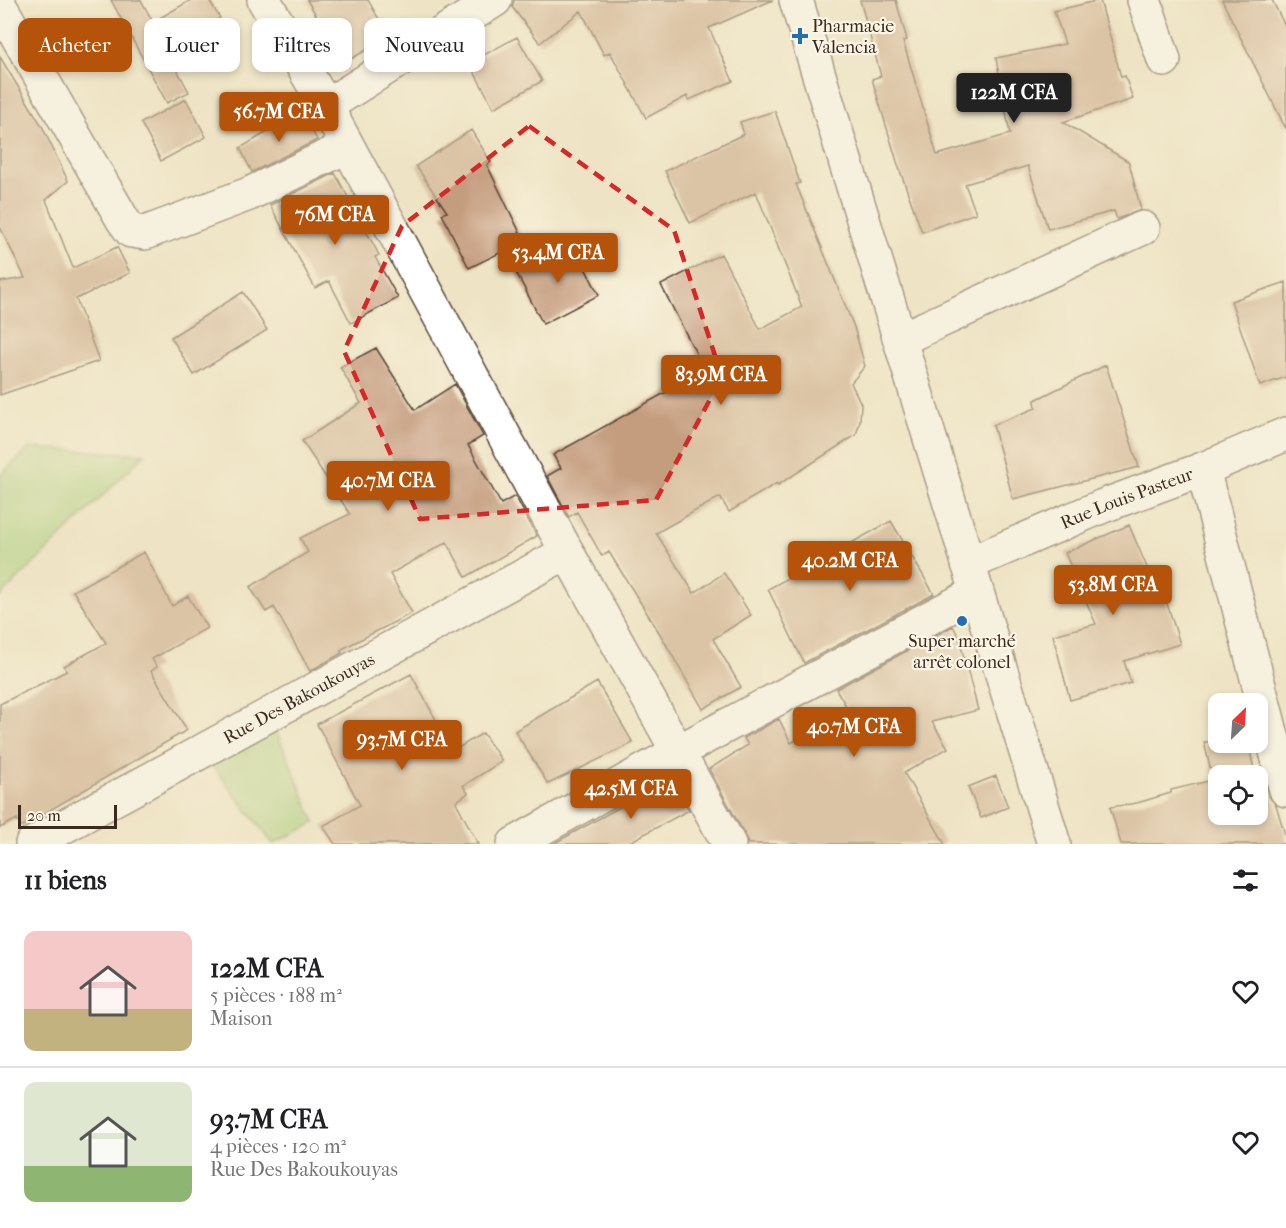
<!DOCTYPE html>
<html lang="fr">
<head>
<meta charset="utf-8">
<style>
  :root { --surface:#fff; --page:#f6f6f6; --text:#202124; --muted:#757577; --line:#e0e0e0; --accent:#b45309 }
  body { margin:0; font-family:"IM FELL French Canon",serif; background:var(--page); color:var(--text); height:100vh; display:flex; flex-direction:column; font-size:22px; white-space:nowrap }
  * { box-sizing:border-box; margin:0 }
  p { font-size:20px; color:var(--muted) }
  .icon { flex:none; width:33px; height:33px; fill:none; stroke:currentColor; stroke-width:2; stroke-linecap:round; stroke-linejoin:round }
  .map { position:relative; height:844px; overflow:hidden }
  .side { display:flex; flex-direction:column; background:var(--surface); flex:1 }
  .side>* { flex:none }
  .top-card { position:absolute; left:18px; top:18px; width:600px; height:54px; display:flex; gap:12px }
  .needle { width:39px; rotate:25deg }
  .fabs { position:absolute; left:1208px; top:693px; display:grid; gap:12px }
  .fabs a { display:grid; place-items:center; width:60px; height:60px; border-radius:12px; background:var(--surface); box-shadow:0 3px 9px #0003; font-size:30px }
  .scale { position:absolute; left:18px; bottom:15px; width:99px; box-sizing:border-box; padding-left:6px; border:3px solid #3b2a1e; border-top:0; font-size:16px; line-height:21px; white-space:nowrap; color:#3b2a1e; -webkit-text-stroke:4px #fcf5e5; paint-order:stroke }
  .price { position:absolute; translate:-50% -51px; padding:0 14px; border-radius:6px; background:var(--accent); color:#fff; font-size:20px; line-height:39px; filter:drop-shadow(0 2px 3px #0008) }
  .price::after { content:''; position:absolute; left:50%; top:36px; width:18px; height:14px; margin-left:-9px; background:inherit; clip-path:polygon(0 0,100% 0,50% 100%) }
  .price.current { background:#222; color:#fff }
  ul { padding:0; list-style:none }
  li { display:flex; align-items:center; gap:18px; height:150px; padding:0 24px }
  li+li { border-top:2px solid var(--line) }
  li span { display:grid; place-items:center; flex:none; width:168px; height:120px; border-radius:12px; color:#555 }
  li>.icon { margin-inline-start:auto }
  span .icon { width:72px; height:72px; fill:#fffc; stroke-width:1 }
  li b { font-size:26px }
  h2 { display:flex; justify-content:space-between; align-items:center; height:72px; padding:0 24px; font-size:26px }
  .chip { padding:0 21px; border-radius:12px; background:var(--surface); box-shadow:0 3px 9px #0003; font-size:21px; line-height:54px }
  .chip.current { background:var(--accent); color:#fff }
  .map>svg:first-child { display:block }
  .green { fill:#a4cf7b; stroke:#707c4c; stroke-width:1.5 }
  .building { fill:#c49c7e; fill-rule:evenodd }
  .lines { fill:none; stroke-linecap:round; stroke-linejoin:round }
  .street-casing { stroke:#564637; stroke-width:36 }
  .highway-casing { stroke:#564637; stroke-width:36 }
  .street { stroke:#fff; stroke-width:33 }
  .highway { stroke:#fff; stroke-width:33 }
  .marked { fill:none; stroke:#d62828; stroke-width:4.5; stroke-dasharray:12 8; stroke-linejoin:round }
  .poi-dot { fill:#1f6fb2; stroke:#fcf5e5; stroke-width:2 }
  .labels { text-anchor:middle; stroke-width:4.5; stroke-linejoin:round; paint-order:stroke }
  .poi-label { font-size:18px; fill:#3b2a1e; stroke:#fcf5e5; text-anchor:start }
  .street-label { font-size:18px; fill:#3b2a1e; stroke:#fcf5e5 }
</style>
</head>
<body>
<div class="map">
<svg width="1286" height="844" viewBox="0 0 1286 844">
  <rect width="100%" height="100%" fill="#fcf5e5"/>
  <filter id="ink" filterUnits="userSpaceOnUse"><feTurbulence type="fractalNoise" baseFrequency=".0167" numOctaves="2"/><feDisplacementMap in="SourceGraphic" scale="12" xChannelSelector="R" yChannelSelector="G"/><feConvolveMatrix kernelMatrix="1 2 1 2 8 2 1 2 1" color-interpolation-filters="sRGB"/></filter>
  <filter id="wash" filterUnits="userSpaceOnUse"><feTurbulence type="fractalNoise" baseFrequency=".008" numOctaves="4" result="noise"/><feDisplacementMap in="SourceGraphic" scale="24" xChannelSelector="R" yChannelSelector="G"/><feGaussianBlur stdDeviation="1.35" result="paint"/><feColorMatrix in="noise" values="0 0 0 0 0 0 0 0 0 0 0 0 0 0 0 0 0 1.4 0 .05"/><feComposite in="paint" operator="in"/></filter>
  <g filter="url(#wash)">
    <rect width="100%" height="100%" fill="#eee4c5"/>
    <path class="green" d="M 30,448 L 145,454 L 0,597 L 0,475 Z
      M 273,723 L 315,823 L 273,844 L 206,757 Z"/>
    <g id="blocks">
      <path class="building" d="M 111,0 L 141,0 L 153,22 L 191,0 L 209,0 L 220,18 L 166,49 L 189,92 L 167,103 Z
        M 307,0 L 368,0 L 389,37 L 337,67 L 312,24 L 319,20 Z
        M 514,0 L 773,0 L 709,28 L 733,81 L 689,100 L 687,96 L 646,118 L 610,52 L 604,55 L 581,11 L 540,43 L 512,7 Z
        M 860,0 L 896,0 L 907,40 L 903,41 L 937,155 L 1010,134 L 996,58 L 1065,44 L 1054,11 L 1100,0 L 1121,77 L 1125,76 L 1133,99 L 1063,122 L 1129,162 L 1141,210 L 1117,219 L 1114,211 L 1048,229 L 1028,166 L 965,184 L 976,213 L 922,232 L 899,168 L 872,79 L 881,76 Z
        M 1222,0 L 1272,0 L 1286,28 L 1286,129 Z
        M 517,37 L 542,81 L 494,108 L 469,63 Z
        M 0,57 L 42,126 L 68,181 L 46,200 L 73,268 L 117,247 L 130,273 L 76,299 L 99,361 L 0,395 L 0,282 L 25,278 L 0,227 Z
        M 186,99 L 206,137 L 161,161 L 141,123 Z
        M 775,111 L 800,183 L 796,184 L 854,327 L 865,366 L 851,383 L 861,404 L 860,421 L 856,435 L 778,485 L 777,483 L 729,512 L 720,497 L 656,533 L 694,593 L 724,573 L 751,615 L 713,639 L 741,687 L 703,709 L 660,634 L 609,552 L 602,556 L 577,512 L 569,517 L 547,476 L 561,468 L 553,455 L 699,374 L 693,364 L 700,361 L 661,285 L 721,254 L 760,329 L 802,307 L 756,192 L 690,223 L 665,171 L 744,134 L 740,122 Z
        M 302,112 L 317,140 L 252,172 L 240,148 Z
        M 471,130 L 491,162 L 487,165 L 524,241 L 469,268 L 442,214 L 447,212 L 416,166 Z
        M 335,173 L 379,255 L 375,257 L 398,298 L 351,323 L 329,281 L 315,288 L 270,205 Z
        M 572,243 L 599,295 L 543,324 L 516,272 Z
        M 1286,282 L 1286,377 L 1260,386 L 1231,301 Z
        M 243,292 L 267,330 L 194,375 L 171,337 Z
        M 376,348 L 415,410 L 455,384 L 483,436 L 468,445 L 501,504 L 515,496 L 537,536 L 466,577 L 447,542 L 390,574 L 412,613 L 340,650 L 342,653 L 310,671 L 274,607 L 266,612 L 250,587 L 308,552 L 300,538 L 350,514 L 302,441 L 361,403 L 340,367 Z
        M 1106,365 L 1139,467 L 1013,499 L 993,425 L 1036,408 L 1035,400 Z
        M 891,521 L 934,594 L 804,663 L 768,589 Z
        M 1129,525 L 1160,598 L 1165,597 L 1180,644 L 1124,661 L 1131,683 L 1070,700 L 1053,635 L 1096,624 L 1065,553 Z
        M 144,552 L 172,606 L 188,596 L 207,628 L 152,659 L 157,667 L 151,671 L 187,730 L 21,827 L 17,819 L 0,828 L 0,704 L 67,671 L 64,666 L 106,643 L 73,591 Z
        M 953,626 L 958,635 L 978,710 L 932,722 L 948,748 L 904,773 L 945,844 L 748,844 L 745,835 L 709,769 L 748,745 L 744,738 L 779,719 L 791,743 L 849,711 L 836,689 Z
        M 411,674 L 453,751 L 483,733 L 502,761 L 463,786 L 468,793 L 456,802 L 478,844 L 335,844 L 323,826 L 360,805 L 317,724 Z
        M 597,682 L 633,743 L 548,784 L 515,731 Z
        M 1204,742 L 1248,742 L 1254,769 L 1261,767 L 1268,795 L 1276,805 L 1286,838 L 1286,844 L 1121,844 L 1110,807 L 1137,803 L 1171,793 L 1171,790 L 1213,780 ZM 1218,776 L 1257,776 L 1257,814 L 1218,814 Z
        M 996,776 L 1008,807 L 981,818 L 968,787 Z
        M 658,786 L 664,795 L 676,788 L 689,810 L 626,844 L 553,844 Z"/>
    </g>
  </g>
  <g filter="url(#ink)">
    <use href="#blocks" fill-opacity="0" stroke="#564637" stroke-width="1.5"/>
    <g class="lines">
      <g class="street-casing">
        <g id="street">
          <path d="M 264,0 L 326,106 L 567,552 L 729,844"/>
          <path d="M 1144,0 L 1164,60"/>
          <path d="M 0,6 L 123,220 L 131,231 L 145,233 L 249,194 L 346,147"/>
          <path d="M 326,106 L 495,0"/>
          <path d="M 901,339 L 1143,228"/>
          <path d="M 1203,469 L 1286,790"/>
          <path id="s1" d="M 968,564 L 1103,506 L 1203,469 L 1286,434"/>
          <path id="s2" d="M 32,844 L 567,552"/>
          <path d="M 514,844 L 679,751 L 976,593"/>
        </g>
      </g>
      <g class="highway-casing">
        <path id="highway" d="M 796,0 L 1054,844"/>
      </g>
      <use href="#street" class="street"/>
      <use href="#highway" class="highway"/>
    </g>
  </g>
  <path d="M0 0H1286V844H0ZM 529,126 L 674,230 L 722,377 L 656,500 L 420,519 L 344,351 L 402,226 Z" fill="#eee4c5" fill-opacity=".55" fill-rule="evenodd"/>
  <path class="marked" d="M 529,126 L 674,230 L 722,377 L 656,500 L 420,519 L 344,351 L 402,226 Z"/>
  <g class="poi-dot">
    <path d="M797 27h6v6h6v6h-6v6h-6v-6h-6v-6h6z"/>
    <circle cx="962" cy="621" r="6"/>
  </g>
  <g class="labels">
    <g class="poi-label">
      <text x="812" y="32">Pharmacie<tspan x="812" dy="21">Valencia</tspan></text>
      <text x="962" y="647" text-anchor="middle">Super marché<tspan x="962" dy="21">arrêt colonel</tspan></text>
    </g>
    <g class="street-label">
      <text dy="6" stroke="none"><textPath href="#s1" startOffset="172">Rue Louis Pasteur</textPath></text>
      <text dy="6" stroke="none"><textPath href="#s2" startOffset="304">Rue Des Bakoukouyas</textPath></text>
    </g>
  </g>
</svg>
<div class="fabs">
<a><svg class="needle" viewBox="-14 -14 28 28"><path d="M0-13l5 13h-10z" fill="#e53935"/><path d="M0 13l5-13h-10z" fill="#757577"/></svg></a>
<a><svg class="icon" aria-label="locate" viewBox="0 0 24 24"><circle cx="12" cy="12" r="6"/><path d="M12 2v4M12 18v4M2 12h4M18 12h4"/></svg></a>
</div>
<div class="scale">20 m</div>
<b class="price current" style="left:1014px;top:124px">122M CFA</b>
<b class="price" style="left:279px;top:143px">56.7M CFA</b>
<b class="price" style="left:335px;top:246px">76M CFA</b>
<b class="price" style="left:558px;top:284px">53.4M CFA</b>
<b class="price" style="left:721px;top:406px">83.9M CFA</b>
<b class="price" style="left:388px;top:512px">40.7M CFA</b>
<b class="price" style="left:850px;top:592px">40.2M CFA</b>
<b class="price" style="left:1113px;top:616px">53.8M CFA</b>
<b class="price" style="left:854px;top:758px">40.7M CFA</b>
<b class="price" style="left:402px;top:771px">93.7M CFA</b>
<b class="price" style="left:631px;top:820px">42.5M CFA</b>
<div class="top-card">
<a class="chip current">Acheter</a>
<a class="chip">Louer</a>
<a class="chip">Filtres</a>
<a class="chip">Nouveau</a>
</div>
</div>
<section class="side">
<h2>11 biens<svg class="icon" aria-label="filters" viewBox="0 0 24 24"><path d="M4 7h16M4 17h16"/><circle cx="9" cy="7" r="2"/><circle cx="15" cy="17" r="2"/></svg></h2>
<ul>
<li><span style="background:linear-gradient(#f6c9c9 65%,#c2b280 0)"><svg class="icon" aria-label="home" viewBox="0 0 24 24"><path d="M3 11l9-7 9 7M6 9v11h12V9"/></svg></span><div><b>122M CFA</b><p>5 pièces · 188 m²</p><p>Maison</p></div><svg class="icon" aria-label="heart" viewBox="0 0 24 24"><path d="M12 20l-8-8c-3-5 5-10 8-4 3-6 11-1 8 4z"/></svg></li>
<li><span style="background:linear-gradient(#dfe7d0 70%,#8fb573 0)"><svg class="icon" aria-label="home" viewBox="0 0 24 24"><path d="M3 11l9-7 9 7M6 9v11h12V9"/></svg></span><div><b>93.7M CFA</b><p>4 pièces · 120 m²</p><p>Rue Des Bakoukouyas</p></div><svg class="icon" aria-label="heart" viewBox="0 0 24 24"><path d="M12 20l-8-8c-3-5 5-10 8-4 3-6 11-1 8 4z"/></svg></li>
</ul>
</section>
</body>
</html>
